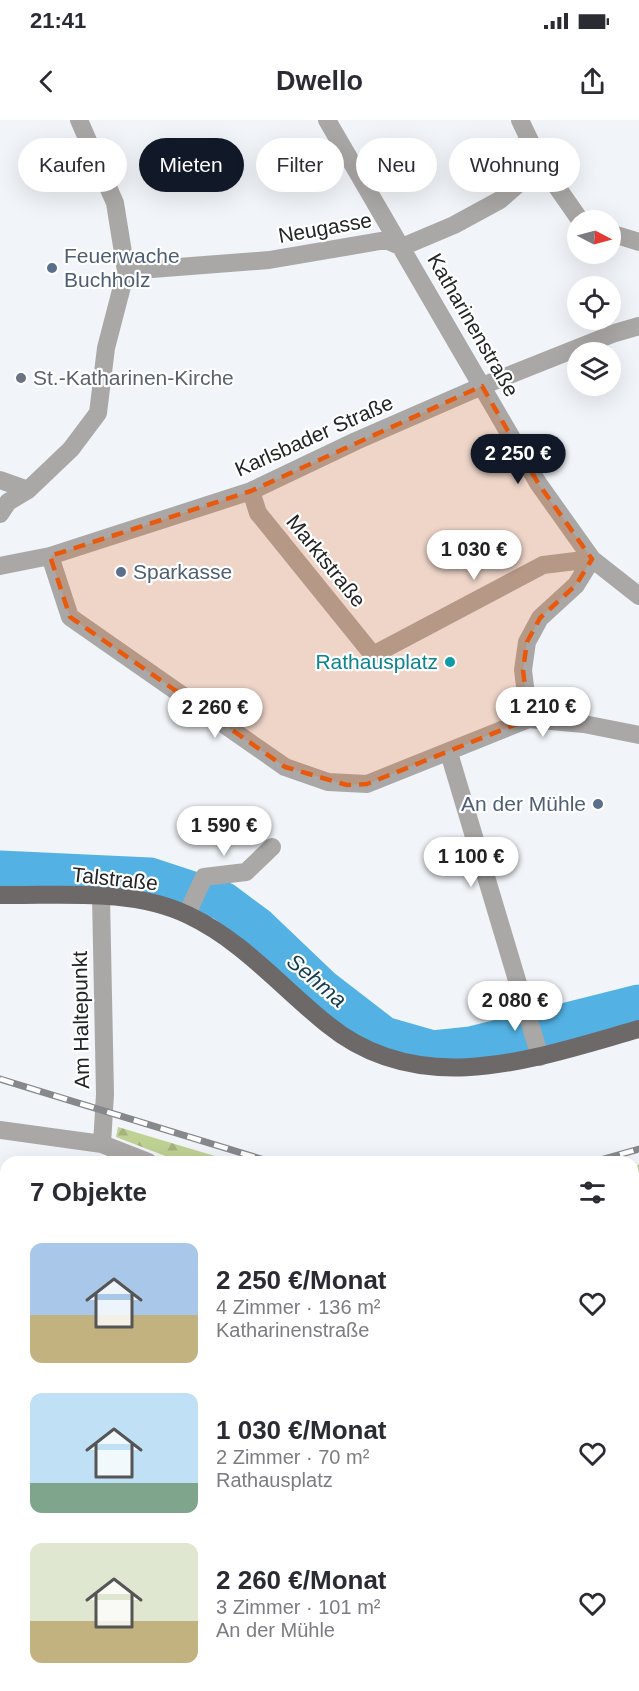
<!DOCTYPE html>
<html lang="de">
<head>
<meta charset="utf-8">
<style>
  :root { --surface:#fff; --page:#f7f7f7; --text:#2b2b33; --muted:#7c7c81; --accent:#111827 }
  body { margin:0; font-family:Helvetica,sans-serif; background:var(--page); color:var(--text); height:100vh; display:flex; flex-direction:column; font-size:22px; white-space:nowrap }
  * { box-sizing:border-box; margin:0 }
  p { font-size:20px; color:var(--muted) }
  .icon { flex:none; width:33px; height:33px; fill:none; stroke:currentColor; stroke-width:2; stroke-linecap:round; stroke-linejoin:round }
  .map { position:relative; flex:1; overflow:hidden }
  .sheet { position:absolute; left:0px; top:1036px; width:639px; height:536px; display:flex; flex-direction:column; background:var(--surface); border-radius:18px 18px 0 0; box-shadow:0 6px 24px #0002 }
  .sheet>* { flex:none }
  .hud { position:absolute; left:18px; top:18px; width:603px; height:54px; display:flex; gap:12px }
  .needle { width:39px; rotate:96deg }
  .fabs { position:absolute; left:567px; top:90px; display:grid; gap:12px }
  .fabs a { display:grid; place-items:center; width:54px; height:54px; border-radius:50%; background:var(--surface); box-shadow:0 6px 24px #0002; font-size:30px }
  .price { position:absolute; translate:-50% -51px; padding:0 14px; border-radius:21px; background:#fff; color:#222; font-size:20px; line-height:39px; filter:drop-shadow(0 2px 3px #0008) }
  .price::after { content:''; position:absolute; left:50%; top:36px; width:18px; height:14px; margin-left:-9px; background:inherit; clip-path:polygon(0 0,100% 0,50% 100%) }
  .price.active { background:var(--accent); color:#fff }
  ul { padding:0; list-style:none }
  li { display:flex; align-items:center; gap:18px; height:150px; padding:0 30px }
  li span { display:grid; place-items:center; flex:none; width:168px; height:120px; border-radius:12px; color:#555 }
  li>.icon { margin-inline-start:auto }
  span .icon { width:72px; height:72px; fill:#fffc; stroke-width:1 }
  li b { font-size:26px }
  h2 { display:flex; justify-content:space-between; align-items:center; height:72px; padding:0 30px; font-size:26px }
  .pill { padding:0 21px; border-radius:27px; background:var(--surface); box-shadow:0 6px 24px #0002; font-size:21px; line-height:54px }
  .pill.active { background:var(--accent); color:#fff }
  .status { display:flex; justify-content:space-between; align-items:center; height:42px; padding:0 30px; background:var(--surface); direction:ltr }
  .status svg { height:16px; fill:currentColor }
  header { display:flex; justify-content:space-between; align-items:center; height:78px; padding:0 30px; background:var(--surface); font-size:27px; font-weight:800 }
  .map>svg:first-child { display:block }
  .forest { fill:url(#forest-firs) }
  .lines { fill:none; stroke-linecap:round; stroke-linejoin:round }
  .river { stroke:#53b2e3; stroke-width:39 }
  .minor { stroke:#aaa8a7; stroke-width:18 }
  .major { stroke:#6d6969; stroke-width:18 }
  .rail-casing { stroke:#86888b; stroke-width:7 }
  .rail { stroke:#fff; stroke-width:4.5; stroke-dasharray:14; stroke-linecap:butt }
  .marked { fill:#e8590c; fill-opacity:0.2; stroke:#e8590c; stroke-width:4.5; stroke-dasharray:12 8; stroke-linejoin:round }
  .service-dot { fill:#5c6f8a; stroke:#fff; stroke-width:2 }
  .worship-dot { fill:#6b7280; stroke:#fff; stroke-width:2 }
  .culture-dot { fill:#0f9aa8; stroke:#fff; stroke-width:2 }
  .labels { text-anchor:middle; stroke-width:4.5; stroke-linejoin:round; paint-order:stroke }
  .street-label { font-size:21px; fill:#222425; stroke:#fff }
  .service-label { font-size:21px; fill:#4e5e75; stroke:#fff; text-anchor:start }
  .worship-label { font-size:21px; fill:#5b616d; stroke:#fff; text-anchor:start }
  .culture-label { font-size:21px; fill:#0d838f; stroke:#fff; text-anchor:end }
  .water-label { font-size:22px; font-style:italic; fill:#143d52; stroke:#fff }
</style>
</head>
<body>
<div class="status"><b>21:41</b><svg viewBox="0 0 49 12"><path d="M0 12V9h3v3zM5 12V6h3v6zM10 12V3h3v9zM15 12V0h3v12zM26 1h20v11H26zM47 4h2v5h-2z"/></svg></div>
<header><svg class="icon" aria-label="back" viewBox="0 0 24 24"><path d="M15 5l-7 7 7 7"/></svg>Dwello<svg class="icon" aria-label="share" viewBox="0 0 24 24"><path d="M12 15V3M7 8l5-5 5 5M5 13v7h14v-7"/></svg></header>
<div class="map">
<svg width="639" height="1571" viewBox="0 0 639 1571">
  <defs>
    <pattern id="forest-firs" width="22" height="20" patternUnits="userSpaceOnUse" patternTransform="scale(1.5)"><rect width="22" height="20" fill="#c0d194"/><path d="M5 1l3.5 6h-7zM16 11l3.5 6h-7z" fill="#a5b37f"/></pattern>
  </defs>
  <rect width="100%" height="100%" fill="#f1f4f8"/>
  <path class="forest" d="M 118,1007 L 235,1042 L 181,1042 L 116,1017 Z
    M 639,1045 L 639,1130 L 633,1130 L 633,1046 Z
    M 639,1253 L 639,1515 L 633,1513 L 633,1254 Z
    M 0,1341 L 6,1343 L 6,1566 L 416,1566 L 409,1571 L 0,1571 Z"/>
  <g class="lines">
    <path class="river" d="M 0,750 L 150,757 L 223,781 L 258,807 L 323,869 L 384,916 L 433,930 L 471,926 L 639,884"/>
    <path class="minor" d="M 327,0 L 538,363 L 592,439 L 639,476
      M 520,0 L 541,44 L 580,100
      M 610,113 L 639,122
      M 126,151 L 269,140 L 386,120 L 402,127 L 454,105 L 500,80 L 541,44
      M 0,360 L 28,370
      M 251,371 L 258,393 L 373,535 L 543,445 L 592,439
      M 0,394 L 8,382 L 28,370 L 71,329 L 98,293 L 106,228 L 126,151 L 115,83 L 79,0
      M 50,436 L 70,497 L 285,647 L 328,662 L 367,664 L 529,599 L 584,604 L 639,615
      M 0,446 L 50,436 L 251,371 L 356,321 L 482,266 L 615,213 L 639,206
      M 529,599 L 523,550 L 527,522 L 540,498 L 576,465 L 592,439
      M 449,633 L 540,937
      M 101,777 L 105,974 L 102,1024
      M 187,794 L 204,757 L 246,752 L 272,727
      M 0,1010 L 102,1024 L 148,1042
      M 633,1154 L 639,1151
      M 0,1187 L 6,1190
      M 0,1214 L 6,1207"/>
    <path class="major" d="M 0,775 C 61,776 132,768 188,795 C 243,821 281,867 327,904 C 421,981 536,938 639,909"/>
    <g class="rail-casing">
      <path id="rail" d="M 0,959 L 271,1042
        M 593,1042 L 639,1029"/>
    </g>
    <use href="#rail" class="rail"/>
  </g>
  <path class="marked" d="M 482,266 L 538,363 L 592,439 L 576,465 L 540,498 L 527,522 L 523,550 L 529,599 L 367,664 L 347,665 L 285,647 L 70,497 L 50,436 L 251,371 Z"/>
  <g class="service-dot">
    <circle cx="52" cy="148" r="6"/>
    <circle cx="121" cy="452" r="6"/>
    <circle cx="598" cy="684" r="6"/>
  </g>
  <circle class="worship-dot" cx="21" cy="258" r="6"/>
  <circle class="culture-dot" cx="450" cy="542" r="6"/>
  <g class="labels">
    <g class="street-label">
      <text transform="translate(325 108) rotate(-10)" y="7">Neugasse</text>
      <text transform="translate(473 205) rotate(60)" y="7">Katharinenstraße</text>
      <text transform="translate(314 316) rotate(-24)" y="7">Karlsbader Straße</text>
      <text transform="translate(326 441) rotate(51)" y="7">Marktstraße</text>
      <text transform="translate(115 759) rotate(6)" y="7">Talstraße</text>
      <text transform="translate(81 900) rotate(-91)" y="7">Am Haltepunkt</text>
    </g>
    <g class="service-label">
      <text x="64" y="143">Feuerwache<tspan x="64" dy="24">Buchholz</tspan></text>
      <text x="133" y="459">Sparkasse</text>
      <text x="586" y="691" text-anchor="end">An der Mühle</text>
    </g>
    <g class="worship-label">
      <text x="33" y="265">St.-Katharinen-Kirche</text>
    </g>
    <g class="culture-label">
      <text x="438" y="549">Rathausplatz</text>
    </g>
    <g class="water-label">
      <text transform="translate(317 860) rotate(40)" y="8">Sehma</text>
    </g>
  </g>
</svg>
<div class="fabs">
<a><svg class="needle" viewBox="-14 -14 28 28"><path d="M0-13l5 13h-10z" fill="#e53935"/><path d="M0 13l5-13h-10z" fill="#7c7c81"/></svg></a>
<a><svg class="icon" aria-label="locate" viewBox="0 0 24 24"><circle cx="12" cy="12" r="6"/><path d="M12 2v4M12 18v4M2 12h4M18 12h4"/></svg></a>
<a><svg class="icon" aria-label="layers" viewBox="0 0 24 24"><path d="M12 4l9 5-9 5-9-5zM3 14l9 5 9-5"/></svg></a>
</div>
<b class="price active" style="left:518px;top:365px">2 250 €</b>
<b class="price" style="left:474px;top:461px">1 030 €</b>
<b class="price" style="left:543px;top:618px">1 210 €</b>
<b class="price" style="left:215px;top:619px">2 260 €</b>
<b class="price" style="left:224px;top:737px">1 590 €</b>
<b class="price" style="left:471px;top:768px">1 100 €</b>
<b class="price" style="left:515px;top:912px">2 080 €</b>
<div class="hud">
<a class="pill">Kaufen</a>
<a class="pill active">Mieten</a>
<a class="pill">Filter</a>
<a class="pill">Neu</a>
<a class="pill">Wohnung</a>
</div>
<section class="sheet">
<h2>7 Objekte<svg class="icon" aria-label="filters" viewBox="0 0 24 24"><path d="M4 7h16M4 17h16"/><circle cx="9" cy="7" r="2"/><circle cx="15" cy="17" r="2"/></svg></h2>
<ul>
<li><span style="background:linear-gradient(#a9c7e8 60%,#c2b280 0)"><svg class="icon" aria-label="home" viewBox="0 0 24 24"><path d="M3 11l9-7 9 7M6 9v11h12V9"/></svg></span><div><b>2 250 €/Monat</b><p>4 Zimmer · 136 m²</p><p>Katharinenstraße</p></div><svg class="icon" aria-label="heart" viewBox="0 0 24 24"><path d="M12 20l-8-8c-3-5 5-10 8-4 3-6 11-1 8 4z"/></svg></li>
<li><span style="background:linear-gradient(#bfe0f5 75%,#7fa58c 0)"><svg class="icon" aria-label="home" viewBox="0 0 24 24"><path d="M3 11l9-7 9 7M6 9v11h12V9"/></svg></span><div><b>1 030 €/Monat</b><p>2 Zimmer · 70 m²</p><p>Rathausplatz</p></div><svg class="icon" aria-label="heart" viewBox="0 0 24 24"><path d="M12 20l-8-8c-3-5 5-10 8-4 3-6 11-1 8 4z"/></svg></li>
<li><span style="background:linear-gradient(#dfe7d0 65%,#c2b280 0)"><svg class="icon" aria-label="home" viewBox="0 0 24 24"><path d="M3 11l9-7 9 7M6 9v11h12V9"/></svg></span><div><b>2 260 €/Monat</b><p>3 Zimmer · 101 m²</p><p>An der Mühle</p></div><svg class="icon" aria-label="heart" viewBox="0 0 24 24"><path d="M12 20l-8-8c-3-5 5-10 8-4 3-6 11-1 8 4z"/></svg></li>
</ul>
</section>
</div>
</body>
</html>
